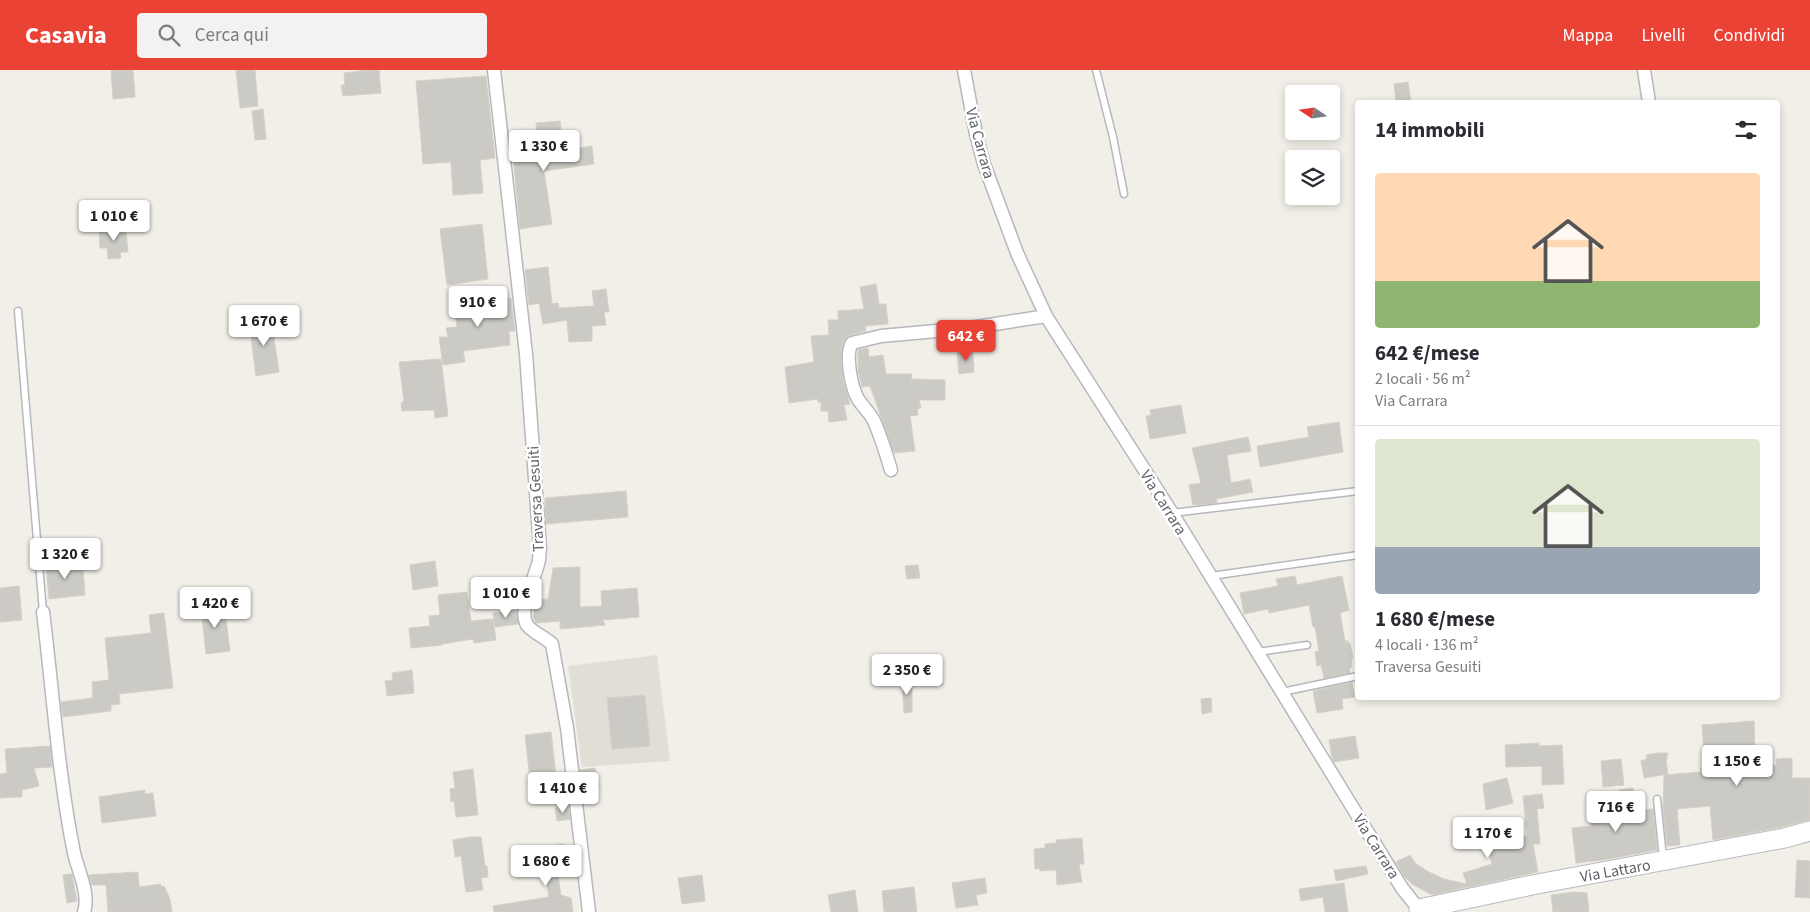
<!DOCTYPE html>
<html lang="it">
<head>
<meta charset="utf-8">
<style>
  :root { --surface:#fff; --page:#f2f2f3; --text:#2b2b33; --muted:#7c7c81; --line:#e1e1e2; --accent:#ea4335 }
  body { margin:0; font-family:"Source Sans 3",sans-serif; background:var(--page); color:var(--text); height:100vh; display:flex; flex-direction:column; font-size:19px; white-space:nowrap }
  * { box-sizing:border-box; margin:0 }
  p { font-size:16px; color:var(--muted) }
  .icon { flex:none; width:28px; height:28px; fill:none; stroke:currentColor; stroke-width:2; stroke-linecap:round; stroke-linejoin:round }
  .map { position:relative; flex:1; overflow:hidden }
  .panel { position:absolute; left:1355px; top:30px; width:425px; height:600px; display:flex; flex-direction:column; background:var(--surface); border-radius:5px; box-shadow:0 2px 8px #0003 }
  .panel>* { flex:none }
  .needle { width:32px; rotate:283deg }
  .fabs { position:absolute; left:1285px; top:15px; display:grid; gap:10px }
  .fabs a { display:grid; place-items:center; width:55px; height:55px; border-radius:5px; background:var(--surface); box-shadow:0 2px 8px #0003; font-size:25px }
  .price { position:absolute; translate:-50% -42px; padding:0 11px; border-radius:5px; background:#fff; color:#222; font-size:16px; line-height:32px; filter:drop-shadow(0 1px 2px #0008) }
  .price::after { content:''; position:absolute; left:50%; top:30px; width:15px; height:11px; margin-left:-8px; background:inherit; clip-path:polygon(0 0,100% 0,50% 100%) }
  .price.selected { background:var(--accent); color:#fff }
  ul { padding:0; list-style:none }
  li { display:grid; align-content:center; gap:10px; height:265px; padding:0 20px }
  li+li { border-top:1px solid var(--line) }
  li span { display:grid; place-items:center; height:155px; border-radius:5px; color:#555 }
  li>.icon { margin-inline-start:auto }
  span .icon { width:90px; height:90px; fill:#fffc; stroke-width:1 }
  li b { font-size:21px }
  h2 { display:flex; justify-content:space-between; align-items:center; height:60px; padding:0 20px; font-size:21px }
  header { display:flex; align-items:center; gap:30px; box-sizing:border-box; height:70px; padding:0 25px; background:var(--accent); color:#fff }
  header strong { font-size:24px }
  nav { display:flex; gap:28px; margin-inline-start:auto; font-size:18px }
  .search { width:350px; height:45px; background:var(--page); display:flex; align-items:center; gap:12px; box-sizing:border-box; padding:0 18px; border-radius:5px; color:var(--muted); font-size:19px }
  .map>svg:first-child { display:block }
  .education { fill:#e1ded6 }
  .building { fill:#cccac5; stroke:#d6d1c6 }
  .lines { fill:none; stroke-linecap:round; stroke-linejoin:round }
  .lane-casing { stroke:#b5b8bc; stroke-width:9 }
  .street-casing { stroke:#b5b8bc; stroke-width:15 }
  .secondary-casing { stroke:#b6babf; stroke-width:21 }
  .lane { stroke:#fff; stroke-width:6 }
  .street { stroke:#fff; stroke-width:12 }
  .secondary { stroke:#fff; stroke-width:19 }
  .labels { text-anchor:middle; stroke-width:5; stroke-linejoin:round; paint-order:stroke }
  .street-label { font-size:16px; fill:#5f6368; stroke:#fff }
</style>
</head>
<body>
<header>
<strong>Casavia</strong>
<div class="search"><svg class="icon" aria-label="search" viewBox="0 0 24 24"><circle cx="10" cy="10" r="6"/><path d="M15 15l6 6"/></svg>Cerca qui</div>
<nav><a>Mappa</a><a>Livelli</a><a>Condividi</a></nav>
</header>
<div class="map">
<svg width="1810" height="842" viewBox="0 0 1810 842">
  <rect width="100%" height="100%" fill="#f1efe8"/>
  <path class="education" d="M 657,585 L 670,691 L 582,697 L 568,596 Z"/>
  <path class="building" d="M 111,0 L 133,0 L 135,27 L 113,29 Z
    M 236,0 L 255,0 L 258,36 L 240,38 Z
    M 367,0 L 379,0 L 381,23 L 343,26 L 341,15 L 345,15 L 344,3 Z
    M 486,6 L 495,88 L 480,90 L 483,123 L 453,125 L 451,92 L 423,94 L 416,11 Z
    M 1408,12 L 1411,32 L 1396,32 L 1394,14 Z
    M 263,39 L 266,69 L 255,70 L 252,41 Z
    M 560,51 L 562,70 L 571,68 L 573,79 L 592,76 L 594,94 L 544,101 L 552,154 L 520,159 L 513,85 L 538,81 L 536,53 Z
    M 482,154 L 488,209 L 447,215 L 440,159 Z
    M 110,158 L 110,161 L 126,160 L 128,182 L 120,182 L 121,188 L 108,189 L 107,178 L 100,178 L 99,159 Z
    M 548,197 L 552,234 L 558,233 L 559,238 L 594,236 L 592,221 L 606,219 L 609,242 L 604,242 L 606,255 L 592,256 L 592,271 L 569,272 L 567,250 L 543,254 L 539,233 L 529,235 L 525,200 Z
    M 876,214 L 879,234 L 886,234 L 888,254 L 865,256 L 866,261 L 850,265 L 844,270 L 842,277 L 841,292 L 843,311 L 850,334 L 844,335 L 847,350 L 829,352 L 828,341 L 821,341 L 821,332 L 818,332 L 818,329 L 789,333 L 785,297 L 814,292 L 811,266 L 829,265 L 828,250 L 838,250 L 838,241 L 864,239 L 860,217 Z
    M 511,228 L 515,261 L 509,261 L 510,275 L 463,281 L 465,292 L 443,295 L 439,267 L 448,267 L 446,258 L 457,257 L 454,233 Z
    M 271,248 L 279,302 L 256,306 L 249,252 Z
    M 868,278 L 869,287 L 883,285 L 886,304 L 912,304 L 911,309 L 945,310 L 945,330 L 919,330 L 921,338 L 917,339 L 918,345 L 910,346 L 915,381 L 894,383 L 870,316 L 862,317 L 858,300 L 858,280 Z
    M 973,281 L 974,302 L 959,304 L 957,283 Z
    M 441,289 L 448,346 L 435,348 L 434,340 L 402,341 L 401,333 L 404,331 L 399,292 Z
    M 1181,335 L 1186,363 L 1150,369 L 1146,346 L 1151,345 L 1150,340 Z
    M 1339,352 L 1343,382 L 1260,397 L 1257,376 L 1309,367 L 1307,357 Z
    M 1248,367 L 1251,381 L 1227,385 L 1231,413 L 1250,409 L 1253,422 L 1216,429 L 1217,433 L 1193,435 L 1189,415 L 1201,413 L 1192,378 Z
    M 626,421 L 628,447 L 546,454 L 545,428 Z
    M 75,490 L 76,500 L 83,499 L 85,525 L 49,529 L 46,493 Z
    M 435,491 L 438,516 L 413,520 L 410,495 Z
    M 918,495 L 920,508 L 907,509 L 905,496 Z
    M 580,497 L 580,537 L 602,536 L 601,521 L 637,518 L 639,547 L 603,550 L 605,555 L 560,559 L 560,551 L 536,553 L 533,547 L 535,530 L 548,529 L 553,498 Z
    M 1295,506 L 1297,515 L 1342,506 L 1349,540 L 1340,543 L 1345,571 L 1348,571 L 1348,574 L 1350,573 L 1353,588 L 1351,589 L 1352,597 L 1349,598 L 1350,603 L 1324,608 L 1321,595 L 1317,596 L 1315,582 L 1319,581 L 1315,557 L 1313,557 L 1309,535 L 1269,543 L 1268,539 L 1244,544 L 1240,523 L 1278,516 L 1276,509 Z
    M 19,516 L 22,550 L 0,552 L 0,518 Z
    M 467,522 L 471,551 L 493,549 L 496,570 L 474,573 L 473,569 L 442,574 L 442,575 L 411,578 L 409,558 L 430,556 L 429,546 L 440,545 L 438,525 Z
    M 224,534 L 230,581 L 206,584 L 201,537 Z
    M 516,540 L 518,554 L 495,557 L 493,543 Z
    M 164,543 L 173,618 L 119,624 L 120,634 L 111,635 L 111,641 L 63,647 L 61,632 L 93,628 L 92,612 L 109,610 L 105,568 L 151,563 L 149,545 Z
    M 412,600 L 414,623 L 387,626 L 385,611 L 393,610 L 392,603 Z
    M 942,604 L 943,615 L 923,616 L 922,606 Z
    M 912,610 L 912,642 L 904,643 L 902,612 Z
    M 1352,612 L 1355,627 L 1342,629 L 1343,639 L 1317,643 L 1313,621 Z
    M 645,625 L 650,676 L 612,679 L 607,628 Z
    M 1211,628 L 1212,642 L 1202,644 L 1201,629 Z
    M 1754,651 L 1755,689 L 1777,696 L 1776,689 L 1792,688 L 1792,708 L 1810,708 L 1810,750 L 1782,757 L 1713,770 L 1710,736 L 1677,739 L 1680,775 L 1667,776 L 1663,738 L 1664,705 L 1701,702 L 1701,697 L 1705,697 L 1702,655 Z
    M 551,662 L 556,706 L 530,709 L 525,665 Z
    M 1355,666 L 1359,688 L 1334,692 L 1332,688 L 1329,670 Z
    M 1539,673 L 1539,676 L 1562,675 L 1564,714 L 1542,715 L 1542,696 L 1506,697 L 1505,675 Z
    M 50,676 L 52,697 L 34,698 L 39,716 L 22,720 L 22,727 L 0,728 L 0,704 L 7,703 L 5,679 Z
    M 1657,683 L 1668,683 L 1666,691 L 1668,704 L 1644,708 L 1641,691 L 1647,689 L 1646,685 Z
    M 1621,689 L 1624,715 L 1603,717 L 1601,691 Z
    M 595,698 L 599,716 L 583,719 L 580,700 Z
    M 473,699 L 478,745 L 456,747 L 454,731 L 451,732 L 450,719 L 455,718 L 453,702 Z
    M 1507,708 L 1513,733 L 1486,740 L 1483,714 Z
    M 1633,718 L 1636,741 L 1653,739 L 1657,780 L 1603,790 L 1576,793 L 1572,758 L 1591,756 L 1589,730 L 1600,729 L 1602,754 L 1623,751 L 1619,720 Z
    M 145,720 L 145,724 L 153,723 L 156,746 L 102,753 L 99,727 Z
    M 1542,724 L 1544,738 L 1537,739 L 1540,774 L 1533,774 L 1538,802 L 1432,825 L 1412,814 L 1404,806 L 1396,792 L 1410,785 L 1416,794 L 1429,802 L 1444,809 L 1467,814 L 1463,803 L 1492,794 L 1488,776 L 1527,766 L 1523,726 Z
    M 568,736 L 570,749 L 557,751 L 555,738 Z
    M 469,767 L 481,767 L 485,796 L 487,796 L 488,807 L 481,808 L 483,820 L 466,822 L 461,786 L 455,787 L 453,770 Z
    M 1082,768 L 1084,794 L 1079,794 L 1082,812 L 1057,815 L 1056,800 L 1040,801 L 1039,798 L 1035,799 L 1034,779 L 1045,778 L 1045,774 L 1057,773 L 1056,770 Z
    M 563,774 L 567,805 L 558,806 L 561,825 L 571,828 L 573,842 L 494,842 L 493,836 L 549,827 L 540,778 Z
    M 1797,790 L 1810,791 L 1810,828 L 1795,827 Z
    M 1366,796 L 1368,804 L 1336,811 L 1334,800 Z
    M 138,802 L 139,817 L 161,814 L 161,817 L 164,816 L 170,829 L 172,842 L 108,842 L 106,815 L 92,815 L 89,805 Z
    M 72,804 L 77,831 L 67,833 L 63,805 Z
    M 702,805 L 705,831 L 682,834 L 678,808 Z
    M 985,808 L 987,823 L 976,825 L 978,835 L 956,838 L 952,813 Z
    M 1344,813 L 1348,842 L 1325,842 L 1323,827 L 1301,831 L 1299,819 Z
    M 914,817 L 917,842 L 884,842 L 882,821 Z
    M 855,820 L 858,842 L 831,842 L 828,825 Z
    M 1574,822 L 1587,823 L 1589,842 L 1553,842 L 1551,825 Z"/>
  <g class="lines">
    <g class="lane-casing">
      <path id="lane" d="M 1096,0 L 1113,67 L 1124,124
        M 18,241 L 43,542
        M 1172,443 L 1358,421
        M 1211,506 L 1358,485
        M 1258,582 L 1307,575
        M 1282,622 L 1358,606
        M 1657,729 L 1663,788"/>
    </g>
    <g class="street-casing">
      <path id="street" d="M 494,0 L 526,284 L 540,478 C 539,483 540,489 538,494 C 534,510 518,539 527,555 C 533,563 545,567 552,574 L 567,658 L 589,842
        M 964,0 L 976,64 L 984,94 L 1017,183 L 1046,246 L 1172,443 L 1402,818 L 1421,842
        M 1644,0 L 1649,32
        M 891,400 C 886,383 881,367 874,351 C 870,343 863,337 858,329 C 851,317 845,284 852,273 L 881,266 L 970,258 L 1046,246
        M 43,542 C 53,622 58,704 74,783 C 78,801 90,823 84,842"/>
    </g>
    <g class="secondary-casing">
      <path id="secondary" d="M 1419,839 L 1532,815 L 1785,768 L 1810,761"/>
    </g>
    <use href="#lane" class="lane"/>
    <use href="#street" class="street"/>
    <use href="#secondary" class="secondary"/>
  </g>
  <g class="labels">
    <g class="street-label">
      <text transform="translate(981 73) rotate(75)" y="6">Via Carrara</text>
      <text transform="translate(535 429) rotate(-93)" y="6">Traversa Gesuiti</text>
      <text transform="translate(1164 432) rotate(58)" y="6">Via Carrara</text>
      <text transform="translate(1377 776) rotate(58)" y="6">Via Carrara</text>
      <text transform="translate(1615 800) rotate(-10)" y="6">Via Lattaro</text>
    </g>
  </g>
</svg>
<div class="fabs">
<a><svg class="needle" viewBox="-14 -14 28 28"><path d="M0-13l5 13h-10z" fill="#e53935"/><path d="M0 13l5-13h-10z" fill="#7c7c81"/></svg></a>
<a><svg class="icon" aria-label="layers" viewBox="0 0 24 24"><path d="M12 4l9 5-9 5-9-5zM3 14l9 5 9-5"/></svg></a>
</div>
<b class="price" style="left:544px;top:102px">1 330 €</b>
<b class="price" style="left:114px;top:172px">1 010 €</b>
<b class="price" style="left:478px;top:258px">910 €</b>
<b class="price" style="left:264px;top:277px">1 670 €</b>
<b class="price selected" style="left:966px;top:292px">642 €</b>
<b class="price" style="left:65px;top:510px">1 320 €</b>
<b class="price" style="left:506px;top:549px">1 010 €</b>
<b class="price" style="left:215px;top:559px">1 420 €</b>
<b class="price" style="left:907px;top:626px">2 350 €</b>
<b class="price" style="left:1737px;top:717px">1 150 €</b>
<b class="price" style="left:563px;top:744px">1 410 €</b>
<b class="price" style="left:1616px;top:763px">716 €</b>
<b class="price" style="left:1488px;top:789px">1 170 €</b>
<b class="price" style="left:546px;top:817px">1 680 €</b>
<section class="panel">
<h2>14 immobili<svg class="icon" aria-label="filters" viewBox="0 0 24 24"><path d="M4 7h16M4 17h16"/><circle cx="9" cy="7" r="2"/><circle cx="15" cy="17" r="2"/></svg></h2>
<ul>
<li><span style="background:linear-gradient(#ffd9b3 70%,#8fb573 0)"><svg class="icon" aria-label="home" viewBox="0 0 24 24"><path d="M3 11l9-7 9 7M6 9v11h12V9"/></svg></span><div><b>642 €/mese</b><p>2 locali · 56 m²</p><p>Via Carrara</p></div></li>
<li><span style="background:linear-gradient(#dfe7d0 70%,#9aa5b1 0)"><svg class="icon" aria-label="home" viewBox="0 0 24 24"><path d="M3 11l9-7 9 7M6 9v11h12V9"/></svg></span><div><b>1 680 €/mese</b><p>4 locali · 136 m²</p><p>Traversa Gesuiti</p></div></li>
</ul>
</section>
</div>
</body>
</html>
